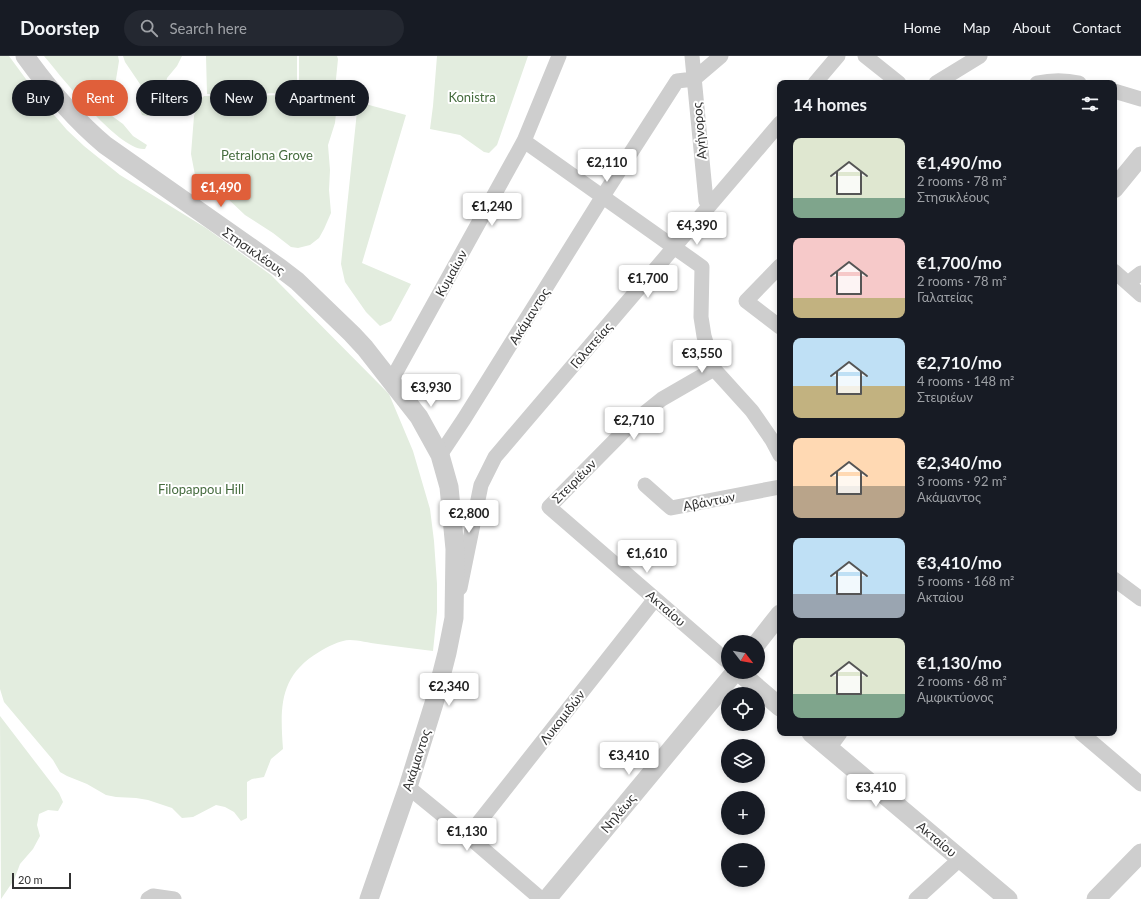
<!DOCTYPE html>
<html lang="en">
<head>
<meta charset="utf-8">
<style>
  :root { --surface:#171b24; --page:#242831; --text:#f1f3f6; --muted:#9ea1a6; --line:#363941; --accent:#e05f3a }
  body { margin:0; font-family:Lato,sans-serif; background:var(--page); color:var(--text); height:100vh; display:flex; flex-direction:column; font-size:15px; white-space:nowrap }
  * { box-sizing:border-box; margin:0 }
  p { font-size:13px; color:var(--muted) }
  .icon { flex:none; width:22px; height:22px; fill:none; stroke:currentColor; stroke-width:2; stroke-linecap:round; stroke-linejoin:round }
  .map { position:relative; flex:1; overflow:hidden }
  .side { position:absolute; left:777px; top:24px; width:340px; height:656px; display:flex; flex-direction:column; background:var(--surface); border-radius:8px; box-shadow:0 2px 6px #0003 }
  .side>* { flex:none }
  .hud { position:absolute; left:12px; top:24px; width:380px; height:36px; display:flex; gap:8px }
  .needle { width:26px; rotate:121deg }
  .tools { position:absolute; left:721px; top:579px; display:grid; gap:8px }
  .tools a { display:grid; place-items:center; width:44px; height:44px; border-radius:50%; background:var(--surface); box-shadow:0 2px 6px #0003; font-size:20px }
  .scale { position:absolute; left:12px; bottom:10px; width:59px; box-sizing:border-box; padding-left:4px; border:2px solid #313131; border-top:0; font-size:11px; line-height:14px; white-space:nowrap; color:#313131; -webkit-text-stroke:3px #fff; paint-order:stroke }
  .price { position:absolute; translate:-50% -34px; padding:0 9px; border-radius:4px; background:#fff; color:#222; font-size:13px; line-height:26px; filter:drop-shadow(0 1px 2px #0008) }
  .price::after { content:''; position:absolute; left:50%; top:24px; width:12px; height:9px; margin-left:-6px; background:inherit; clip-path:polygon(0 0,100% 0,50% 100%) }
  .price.on { background:var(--accent); color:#fff }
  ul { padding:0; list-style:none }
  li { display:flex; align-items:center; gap:12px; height:100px; padding:0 16px }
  li span { display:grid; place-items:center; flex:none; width:112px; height:80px; border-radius:8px; color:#555 }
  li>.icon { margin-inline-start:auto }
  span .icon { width:48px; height:48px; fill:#fffc; stroke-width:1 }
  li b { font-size:17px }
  h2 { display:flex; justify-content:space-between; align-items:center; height:48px; padding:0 16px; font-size:17px }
  .chip { padding:0 14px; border-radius:18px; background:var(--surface); box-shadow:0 2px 6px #0003; font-size:14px; line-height:36px }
  .chip.on { background:var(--accent); color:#fff }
  header { display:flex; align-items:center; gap:24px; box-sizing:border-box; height:56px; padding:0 20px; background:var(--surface); border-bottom:1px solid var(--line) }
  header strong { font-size:19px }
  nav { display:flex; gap:22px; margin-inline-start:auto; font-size:14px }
  .search { width:280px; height:36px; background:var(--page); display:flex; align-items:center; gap:10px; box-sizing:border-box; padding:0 14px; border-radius:22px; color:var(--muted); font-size:15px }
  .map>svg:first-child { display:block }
  .green { fill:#e3eddf }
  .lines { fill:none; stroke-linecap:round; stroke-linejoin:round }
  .minor { stroke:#cecece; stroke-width:15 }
  .tertiary { stroke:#cecece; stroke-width:19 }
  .labels { text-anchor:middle; stroke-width:4; stroke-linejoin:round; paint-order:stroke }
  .park-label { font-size:13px; fill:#466c3f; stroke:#fff }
  .street-label { font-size:13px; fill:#313131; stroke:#fff }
</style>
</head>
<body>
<header>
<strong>Doorstep</strong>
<div class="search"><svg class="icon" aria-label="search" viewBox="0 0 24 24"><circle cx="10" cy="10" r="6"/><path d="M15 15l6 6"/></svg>Search here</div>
<nav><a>Home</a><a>Map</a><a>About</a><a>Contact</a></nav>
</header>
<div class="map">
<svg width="1141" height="843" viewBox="0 0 1141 843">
  <rect width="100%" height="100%" fill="#fff"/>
  <path class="green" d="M 0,0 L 9,0 L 42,45 L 67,74 L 84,90 L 120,119 L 206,172 L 271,219 L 389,338 L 413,395 L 430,453 L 434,485 L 437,528 L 437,556 L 433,595 C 414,593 396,590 378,588 C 369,587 359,584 350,584 C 340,584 327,591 319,596 C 279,620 280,651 283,693 L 271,703 L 264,721 L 252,723 L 247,726 L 247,762 L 241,765 L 234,756 L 225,751 L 216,749 L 193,761 L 182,762 L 172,752 L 148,744 L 136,742 L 116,741 L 106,739 L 87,728 L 67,720 L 60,716 L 53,704 L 4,646 L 0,633 Z
    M 44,0 L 118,0 L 119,5 L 114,36 L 110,44 L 110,53 L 112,60 L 123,68 L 133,80 L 147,89 L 145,93 C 120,96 60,19 44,0 Z
    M 123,0 L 182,0 L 177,10 L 167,22 L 162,47 L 159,52 L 148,60 L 142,59 L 139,51 L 142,31 L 125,6 Z
    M 206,0 L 297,0 L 297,37 L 207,38 Z
    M 299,0 L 337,0 L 338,3 L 335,33 L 336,57 L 335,67 L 328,89 L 330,114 L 329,134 L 331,157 L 324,173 L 319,182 L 310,189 L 298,192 L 291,191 L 273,177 L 245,159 L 226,141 L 204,128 L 195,119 L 191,98 L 194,60 L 199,45 L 204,40 L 299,39 Z
    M 437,0 L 528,0 L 497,89 L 489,97 L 484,96 L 460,79 L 430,73 L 433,50 Z
    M 358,46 L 406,59 L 362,207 L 411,228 L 391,265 L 380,270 L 366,256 L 345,226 L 341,208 Z
    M 0,660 L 59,737 L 63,746 L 58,755 L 48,754 L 39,758 L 37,769 L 40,780 L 33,793 L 20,808 L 14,824 L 1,843 Z"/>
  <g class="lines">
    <path class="minor" d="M 692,0 L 706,145 L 710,149
      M 865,0 L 899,27
      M 815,27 L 838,0
      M 936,27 L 980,0
      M 1037,27 C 1051,24 1066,24 1079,27
      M 1114,35 L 1141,43
      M 524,85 L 702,211 L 701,261 L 704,280 L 714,313 L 752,355 L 772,384 L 780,399
      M 780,210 L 746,245 L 780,271
      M 1114,215 L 1141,239
      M 1128,227 L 1141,217
      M 714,313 L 662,343 L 632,367 L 549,451 L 728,606
      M 391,325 L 524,85 L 559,0
      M 440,399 L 464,363 L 603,140 L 677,25 L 694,23 L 721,0
      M 645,429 L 671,452 L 780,431
      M 1114,523 L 1141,543
      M 460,532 L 481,429 L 495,401 L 780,67
      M 1081,677 L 1141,728
      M 829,692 L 840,677
      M 408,731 L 468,780 L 541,843
      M 468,780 L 655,543
      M 148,843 L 153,840 L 174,843
      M 916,843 L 960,803"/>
    <path class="tertiary" d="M 25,0 C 48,32 74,63 105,89 L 280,212 L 297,225 L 352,278 L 365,292 L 419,361 L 440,399 L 449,431 L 455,493 L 454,562 L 447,597 L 435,644 L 408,731 L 369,843
      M 1114,133 L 1141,100
      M 758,586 L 780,558
      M 739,616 L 780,651
      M 811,677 L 1008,843
      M 547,843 L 735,616
      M 1096,843 L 1141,797"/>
  </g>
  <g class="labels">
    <g class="park-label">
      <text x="472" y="46">Konistra</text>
      <text x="267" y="104">Petralona Grove</text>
      <text x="201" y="438">Filopappou Hill</text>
    </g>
    <g class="street-label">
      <text transform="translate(699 75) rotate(-95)" y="5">Αγήνορος</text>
      <text transform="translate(254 195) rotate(35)" y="5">Στησικλέους</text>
      <text transform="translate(451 217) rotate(-61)" y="5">Κυμαίων</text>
      <text transform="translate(529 260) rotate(-58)" y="5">Ακάμαντος</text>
      <text transform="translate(591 289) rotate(-49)" y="5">Γαλατείας</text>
      <text transform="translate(574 425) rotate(-45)" y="5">Στειριέων</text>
      <text transform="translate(709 445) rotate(-11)" y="5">Αβάντων</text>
      <text transform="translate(666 552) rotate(41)" y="5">Ακταίου</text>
      <text transform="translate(562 661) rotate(-52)" y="5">Λυκομιδών</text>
      <text transform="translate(416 704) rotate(-72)" y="5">Ακάμαντος</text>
      <text transform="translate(618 757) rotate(-50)" y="5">Νηλέως</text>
      <text transform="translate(937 783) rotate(40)" y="5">Ακταίου</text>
    </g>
  </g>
</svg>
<div class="tools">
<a><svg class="needle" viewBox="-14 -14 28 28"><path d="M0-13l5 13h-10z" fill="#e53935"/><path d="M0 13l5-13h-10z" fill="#9ea1a6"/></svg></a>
<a><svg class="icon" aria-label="locate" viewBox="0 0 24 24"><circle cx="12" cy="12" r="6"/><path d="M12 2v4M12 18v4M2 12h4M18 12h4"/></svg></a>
<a><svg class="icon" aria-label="layers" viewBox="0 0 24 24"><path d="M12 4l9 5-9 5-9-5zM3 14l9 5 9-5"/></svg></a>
<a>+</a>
<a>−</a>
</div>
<div class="scale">20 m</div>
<b class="price" style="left:607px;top:127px">€2,110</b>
<b class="price on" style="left:221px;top:152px">€1,490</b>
<b class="price" style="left:492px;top:171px">€1,240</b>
<b class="price" style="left:697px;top:190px">€4,390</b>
<b class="price" style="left:648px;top:243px">€1,700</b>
<b class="price" style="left:702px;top:318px">€3,550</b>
<b class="price" style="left:431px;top:352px">€3,930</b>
<b class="price" style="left:634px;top:385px">€2,710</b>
<b class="price" style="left:469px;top:478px">€2,800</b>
<b class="price" style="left:647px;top:518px">€1,610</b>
<b class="price" style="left:449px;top:651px">€2,340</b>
<b class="price" style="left:629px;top:720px">€3,410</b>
<b class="price" style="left:876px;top:752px">€3,410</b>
<b class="price" style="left:467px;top:796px">€1,130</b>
<div class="hud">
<a class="chip">Buy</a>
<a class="chip on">Rent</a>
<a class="chip">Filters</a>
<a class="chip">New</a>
<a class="chip">Apartment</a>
</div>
<section class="side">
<h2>14 homes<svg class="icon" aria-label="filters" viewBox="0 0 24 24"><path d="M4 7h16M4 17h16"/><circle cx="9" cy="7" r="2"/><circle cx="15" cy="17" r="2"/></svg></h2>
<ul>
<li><span style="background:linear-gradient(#dfe7d0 75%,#7fa58c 0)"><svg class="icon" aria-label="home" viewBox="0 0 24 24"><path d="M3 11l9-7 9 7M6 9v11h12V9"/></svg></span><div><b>€1,490/mo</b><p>2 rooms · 78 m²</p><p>Στησικλέους</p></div></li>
<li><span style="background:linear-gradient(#f6c9c9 75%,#c2b280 0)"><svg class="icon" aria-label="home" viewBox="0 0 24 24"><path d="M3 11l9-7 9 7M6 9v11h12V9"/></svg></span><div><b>€1,700/mo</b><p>2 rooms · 78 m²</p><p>Γαλατείας</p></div></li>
<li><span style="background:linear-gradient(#bfe0f5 60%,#c2b280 0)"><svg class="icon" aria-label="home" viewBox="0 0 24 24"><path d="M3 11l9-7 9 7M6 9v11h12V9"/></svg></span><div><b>€2,710/mo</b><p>4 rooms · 148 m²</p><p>Στειριέων</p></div></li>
<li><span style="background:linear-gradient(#ffd9b3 60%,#b9a48a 0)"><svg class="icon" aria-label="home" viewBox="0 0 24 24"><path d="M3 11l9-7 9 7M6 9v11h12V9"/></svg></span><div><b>€2,340/mo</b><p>3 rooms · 92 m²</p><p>Ακάμαντος</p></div></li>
<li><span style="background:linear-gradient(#bfe0f5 70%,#9aa5b1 0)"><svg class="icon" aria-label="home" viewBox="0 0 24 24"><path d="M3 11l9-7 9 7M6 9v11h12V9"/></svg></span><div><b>€3,410/mo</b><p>5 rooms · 168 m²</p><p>Ακταίου</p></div></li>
<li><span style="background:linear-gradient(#dfe7d0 70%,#7fa58c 0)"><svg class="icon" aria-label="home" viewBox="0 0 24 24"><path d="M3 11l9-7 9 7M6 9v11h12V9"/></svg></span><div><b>€1,130/mo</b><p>2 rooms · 68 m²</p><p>Αμφικτύονος</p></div></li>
</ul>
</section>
</div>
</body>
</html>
